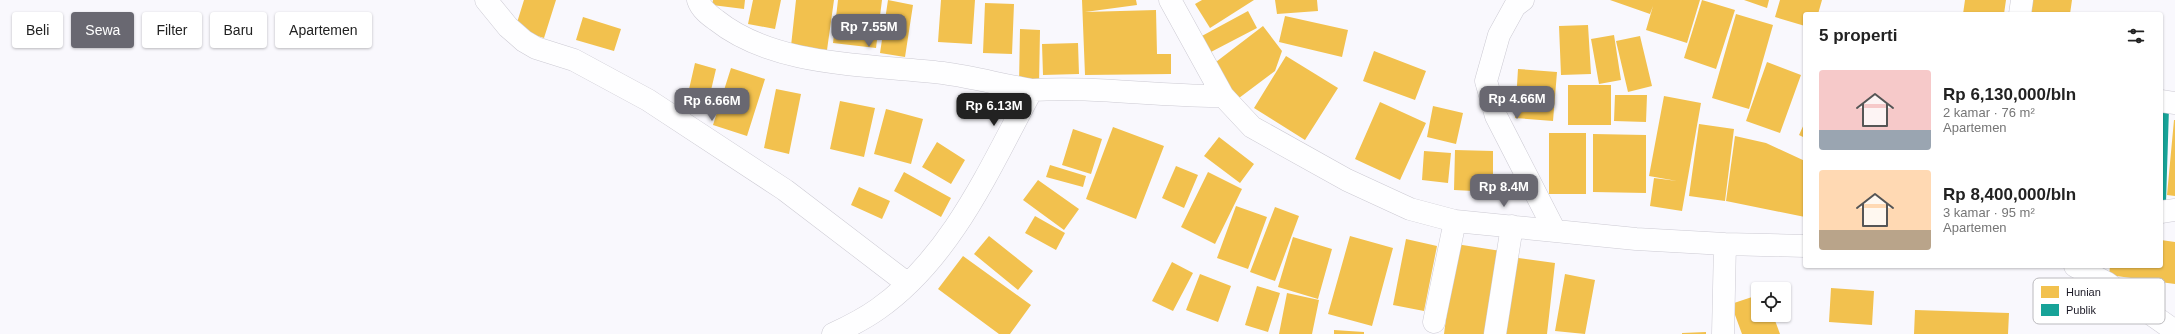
<!DOCTYPE html>
<html lang="id">
<head>
<meta charset="utf-8">
<style>
  :root { --surface:#fff; --page:#f2f2f2; --text:#222; --muted:#767676; --accent:#696871 }
  body { margin:0; font-family:Helvetica,sans-serif; background:var(--page); color:var(--text); height:100vh; display:flex; flex-direction:column; font-size:15px; white-space:nowrap }
  * { box-sizing:border-box; margin:0 }
  p { font-size:13px; color:var(--muted) }
  .icon { flex:none; width:22px; height:22px; fill:none; stroke:currentColor; stroke-width:2; stroke-linecap:round; stroke-linejoin:round }
  .map { position:relative; flex:1; overflow:hidden }
  .panel { position:absolute; left:1803px; top:12px; width:360px; height:256px; display:flex; flex-direction:column; background:var(--surface); border-radius:4px; box-shadow:0 1px 3px #0004 }
  .panel>* { flex:none }
  .top-card { position:absolute; left:12px; top:12px; width:380px; height:36px; display:flex; gap:8px }
  .buttons { position:absolute; left:1751px; top:282px; display:grid; gap:8px }
  .buttons a { display:grid; place-items:center; width:40px; height:40px; border-radius:4px; background:var(--surface); box-shadow:0 1px 3px #0004; font-size:20px }
  .price { position:absolute; translate:-50% -34px; padding:0 9px; border-radius:8px; background:var(--accent); color:#fff; font-size:13px; line-height:26px; filter:drop-shadow(0 1px 2px #0008) }
  .price::after { content:''; position:absolute; left:50%; top:24px; width:12px; height:9px; margin-left:-6px; background:inherit; clip-path:polygon(0 0,100% 0,50% 100%) }
  .price.current { background:#222; color:#fff }
  ul { padding:0; list-style:none }
  li { display:flex; align-items:center; gap:12px; height:100px; padding:0 16px }
  li span { display:grid; place-items:center; flex:none; width:112px; height:80px; border-radius:4px; color:#555 }
  li>.icon { margin-inline-start:auto }
  span .icon { width:48px; height:48px; fill:#fffc; stroke-width:1 }
  li b { font-size:17px }
  h2 { display:flex; justify-content:space-between; align-items:center; height:48px; padding:0 16px; font-size:17px }
  .chip { padding:0 14px; border-radius:4px; background:var(--surface); box-shadow:0 1px 3px #0004; font-size:14px; line-height:36px }
  .chip.current { background:var(--accent); color:#fff }
  .map>svg:first-child { display:block }
  .homes { fill:#f2c14e }
  .public { fill:#17a398 }
  .lines { fill:none; stroke-linecap:round; stroke-linejoin:round }
  .minor-casing { stroke:#cccad3; stroke-width:23 }
  .minor { stroke:#fefeff; stroke-width:22 }
  .key { fill:#fff; stroke:#bbbabe; stroke-width:1 }
  .key-label { font-size:11px; fill:#1c1a26 }
</style>
</head>
<body>
<div class="map">
<svg width="2175" height="334" viewBox="0 0 2175 334">
  <rect width="100%" height="100%" fill="#f9f8fd"/>
  <path class="homes" d="M 524,0 L 556,0 L 544,38 L 515,29 Z
    M 713,0 L 745,0 L 744,9 L 712,5 Z
    M 753,0 L 781,0 L 775,29 L 748,24 Z
    M 796,0 L 834,0 L 827,50 L 791,46 Z
    M 838,0 L 882,0 L 876,48 L 833,43 Z
    M 888,0 L 913,5 L 905,57 L 880,53 Z
    M 941,0 L 975,0 L 972,44 L 938,42 Z
    M 1082,0 L 1136,0 L 1137,5 L 1085,12 L 1156,10 L 1157,54 L 1171,54 L 1171,74 L 1085,75 Z
    M 1202,0 L 1254,0 L 1210,28 L 1195,4 Z
    M 1275,0 L 1317,0 L 1318,11 L 1277,14 Z
    M 1610,0 L 1700,0 L 1687,43 L 1646,30 L 1653,6 L 1650,14 Z
    M 1702,0 L 1735,10 L 1716,69 L 1684,58 Z
    M 1744,0 L 1769,0 L 1767,8 Z
    M 1780,0 L 1822,0 L 1818,14 L 1805,14 L 1805,26 L 1775,17 Z
    M 1965,0 L 2006,0 L 2004,14 L 1963,14 Z
    M 2029,0 L 2072,0 L 2070,14 L 2026,14 Z
    M 985,3 L 1014,4 L 1012,54 L 983,53 Z
    M 1248,11 L 1257,28 L 1209,53 L 1200,37 Z
    M 1736,14 L 1773,25 L 1749,109 L 1712,98 Z
    M 1285,16 L 1348,30 L 1342,57 L 1279,42 Z
    M 583,17 L 621,29 L 614,51 L 576,40 Z
    M 1588,25 L 1591,74 L 1561,75 L 1559,26 Z
    M 1263,26 L 1282,51 L 1275,71 L 1239,98 L 1212,65 Z
    M 1020,29 L 1040,30 L 1039,85 L 1019,84 Z
    M 1614,35 L 1621,80 L 1599,84 L 1591,39 Z
    M 1640,36 L 1652,86 L 1628,92 L 1616,41 Z
    M 1078,43 L 1079,74 L 1043,75 L 1042,44 Z
    M 1374,51 L 1426,71 L 1415,100 L 1363,81 Z
    M 1286,56 L 1338,88 L 1305,140 L 1254,108 Z
    M 1767,62 L 1801,75 L 1780,133 L 1746,121 Z
    M 695,63 L 716,69 L 708,103 L 687,98 Z
    M 731,68 L 765,79 L 747,136 L 713,125 Z
    M 1518,69 L 1557,72 L 1553,121 L 1515,118 Z
    M 1568,85 L 1611,85 L 1611,125 L 1568,125 Z
    M 776,89 L 801,94 L 789,154 L 764,148 Z
    M 1615,95 L 1647,95 L 1646,122 L 1614,121 Z
    M 1664,96 L 1701,103 L 1682,211 L 1650,206 L 1654,178 L 1677,181 L 1649,176 Z
    M 840,101 L 875,108 L 864,157 L 830,149 Z
    M 1380,102 L 1426,123 L 1400,180 L 1355,159 Z
    M 1433,106 L 1463,113 L 1456,144 L 1427,137 Z
    M 886,109 L 923,119 L 911,164 L 874,154 Z
    M 2174,120 L 2175,120 L 2175,196 L 2167,195 Z
    M 1805,122 L 1805,138 L 1799,135 Z
    M 1699,124 L 1734,129 L 1725,201 L 1689,196 Z
    M 1113,127 L 1164,146 L 1136,219 L 1086,199 Z
    M 1073,129 L 1102,139 L 1091,174 L 1062,165 Z
    M 1549,133 L 1586,133 L 1586,194 L 1549,194 Z
    M 1593,134 L 1646,135 L 1646,193 L 1593,192 Z
    M 1735,136 L 1766,143 L 1805,161 L 1805,217 L 1726,201 Z
    M 1219,137 L 1254,164 L 1240,183 L 1204,156 Z
    M 937,142 L 965,160 L 951,184 L 922,167 Z
    M 1455,150 L 1493,151 L 1493,192 L 1454,190 Z
    M 1424,151 L 1451,153 L 1448,183 L 1422,180 Z
    M 1050,165 L 1086,176 L 1083,187 L 1046,177 Z
    M 1176,166 L 1198,175 L 1184,208 L 1162,198 Z
    M 904,172 L 951,198 L 941,217 L 894,191 Z
    M 1208,172 L 1242,189 L 1215,244 L 1181,227 Z
    M 1038,180 L 1079,209 L 1064,230 L 1023,200 Z
    M 859,187 L 890,201 L 882,219 L 851,205 Z
    M 1236,206 L 1267,217 L 1248,269 L 1217,258 Z
    M 1275,207 L 1299,216 L 1275,281 L 1250,272 Z
    M 1035,216 L 1065,233 L 1056,250 L 1025,233 Z
    M 989,236 L 1033,271 L 1018,290 L 974,254 Z
    M 1350,236 L 1393,248 L 1372,326 L 1328,314 Z
    M 1293,237 L 1332,249 L 1318,299 L 1278,287 Z
    M 1406,239 L 1437,246 L 1424,311 L 1393,305 Z
    M 2161,240 L 2175,242 L 2175,284 L 2109,275 L 2110,266 L 2161,266 Z
    M 1456,244 L 1501,251 L 1490,334 L 1444,334 Z
    M 963,256 L 1031,305 L 1010,334 L 999,334 L 938,289 Z
    M 1511,257 L 1555,263 L 1547,334 L 1501,334 Z
    M 1172,262 L 1193,273 L 1173,311 L 1152,301 Z
    M 1200,274 L 1231,286 L 1218,322 L 1186,310 Z
    M 1565,274 L 1595,280 L 1585,334 L 1555,331 Z
    M 1257,286 L 1280,293 L 1268,332 L 1245,325 Z
    M 1831,288 L 1874,291 L 1872,325 L 1829,322 Z
    M 1287,293 L 1319,300 L 1312,334 L 1279,334 Z
    M 1758,295 L 1758,315 L 1773,315 L 1780,334 L 1742,334 L 1731,304 Z
    M 1915,310 L 2009,313 L 2008,334 L 1914,334 Z
    M 1334,330 L 1364,332 L 1364,334 L 1334,334 Z
    M 1706,332 L 1706,334 L 1682,334 L 1682,333 Z"/>
  <path class="public" d="M 2161,108 L 2169,108 L 2166,202 L 2161,202 Z"/>
  <g class="lines">
    <g class="minor-casing">
      <path id="minor" d="M 486,0 L 508,27 L 524,41 L 536,48 L 574,60 L 648,100 L 785,190 L 908,284
        M 698,0 C 701,9 709,15 716,20 C 776,68 870,64 943,73 C 973,77 1002,85 1032,90
        M 1170,0 L 1223,96 L 1252,127 L 1347,180 L 1410,209 L 1455,221 L 1636,239 L 1725,244 L 1805,246
        M 1523,0 L 1515,6 L 1499,35 L 1486,81 L 1496,116 L 1555,231
        M 2020,14 L 2022,0
        M 2161,101 L 2175,103
        M 2161,212 L 2175,210
        M 2075,266 L 2107,283 L 2175,331
        M 1434,322 L 1455,221
        M 833,334 C 848,327 864,319 878,309 C 952,257 990,167 1032,90 C 1096,86 1159,97 1223,96
        M 1495,334 L 1512,226
        M 1723,334 L 1725,244"/>
    </g>
    <use href="#minor" class="minor"/>
  </g>
  <rect x="2033" y="278" width="132" height="46" rx="6" class="key"/>
  <rect x="2041" y="286" width="18" height="12" fill="#f2c14e"/>
  <rect x="2041" y="304" width="18" height="12" fill="#17a398"/>
  <g class="key-label">
    <text x="2066" y="296">Hunian</text>
    <text x="2066" y="314">Publik</text>
  </g>
</svg>
<div class="buttons">
<a><svg class="icon" aria-label="locate" viewBox="0 0 24 24"><circle cx="12" cy="12" r="6"/><path d="M12 2v4M12 18v4M2 12h4M18 12h4"/></svg></a>
</div>
<b class="price" style="left:869px;top:48px">Rp 7.55M</b>
<b class="price" style="left:1517px;top:120px">Rp 4.66M</b>
<b class="price" style="left:712px;top:122px">Rp 6.66M</b>
<b class="price current" style="left:994px;top:127px">Rp 6.13M</b>
<b class="price" style="left:1504px;top:208px">Rp 8.4M</b>
<div class="top-card">
<a class="chip">Beli</a>
<a class="chip current">Sewa</a>
<a class="chip">Filter</a>
<a class="chip">Baru</a>
<a class="chip">Apartemen</a>
</div>
<section class="panel">
<h2>5 properti<svg class="icon" aria-label="filters" viewBox="0 0 24 24"><path d="M4 7h16M4 17h16"/><circle cx="9" cy="7" r="2"/><circle cx="15" cy="17" r="2"/></svg></h2>
<ul>
<li><span style="background:linear-gradient(#f6c9c9 75%,#9aa5b1 0)"><svg class="icon" aria-label="home" viewBox="0 0 24 24"><path d="M3 11l9-7 9 7M6 9v11h12V9"/></svg></span><div><b>Rp 6,130,000/bln</b><p>2 kamar · 76 m²</p><p>Apartemen</p></div></li>
<li><span style="background:linear-gradient(#ffd9b3 75%,#b9a48a 0)"><svg class="icon" aria-label="home" viewBox="0 0 24 24"><path d="M3 11l9-7 9 7M6 9v11h12V9"/></svg></span><div><b>Rp 8,400,000/bln</b><p>3 kamar · 95 m²</p><p>Apartemen</p></div></li>
</ul>
</section>
</div>
</body>
</html>
